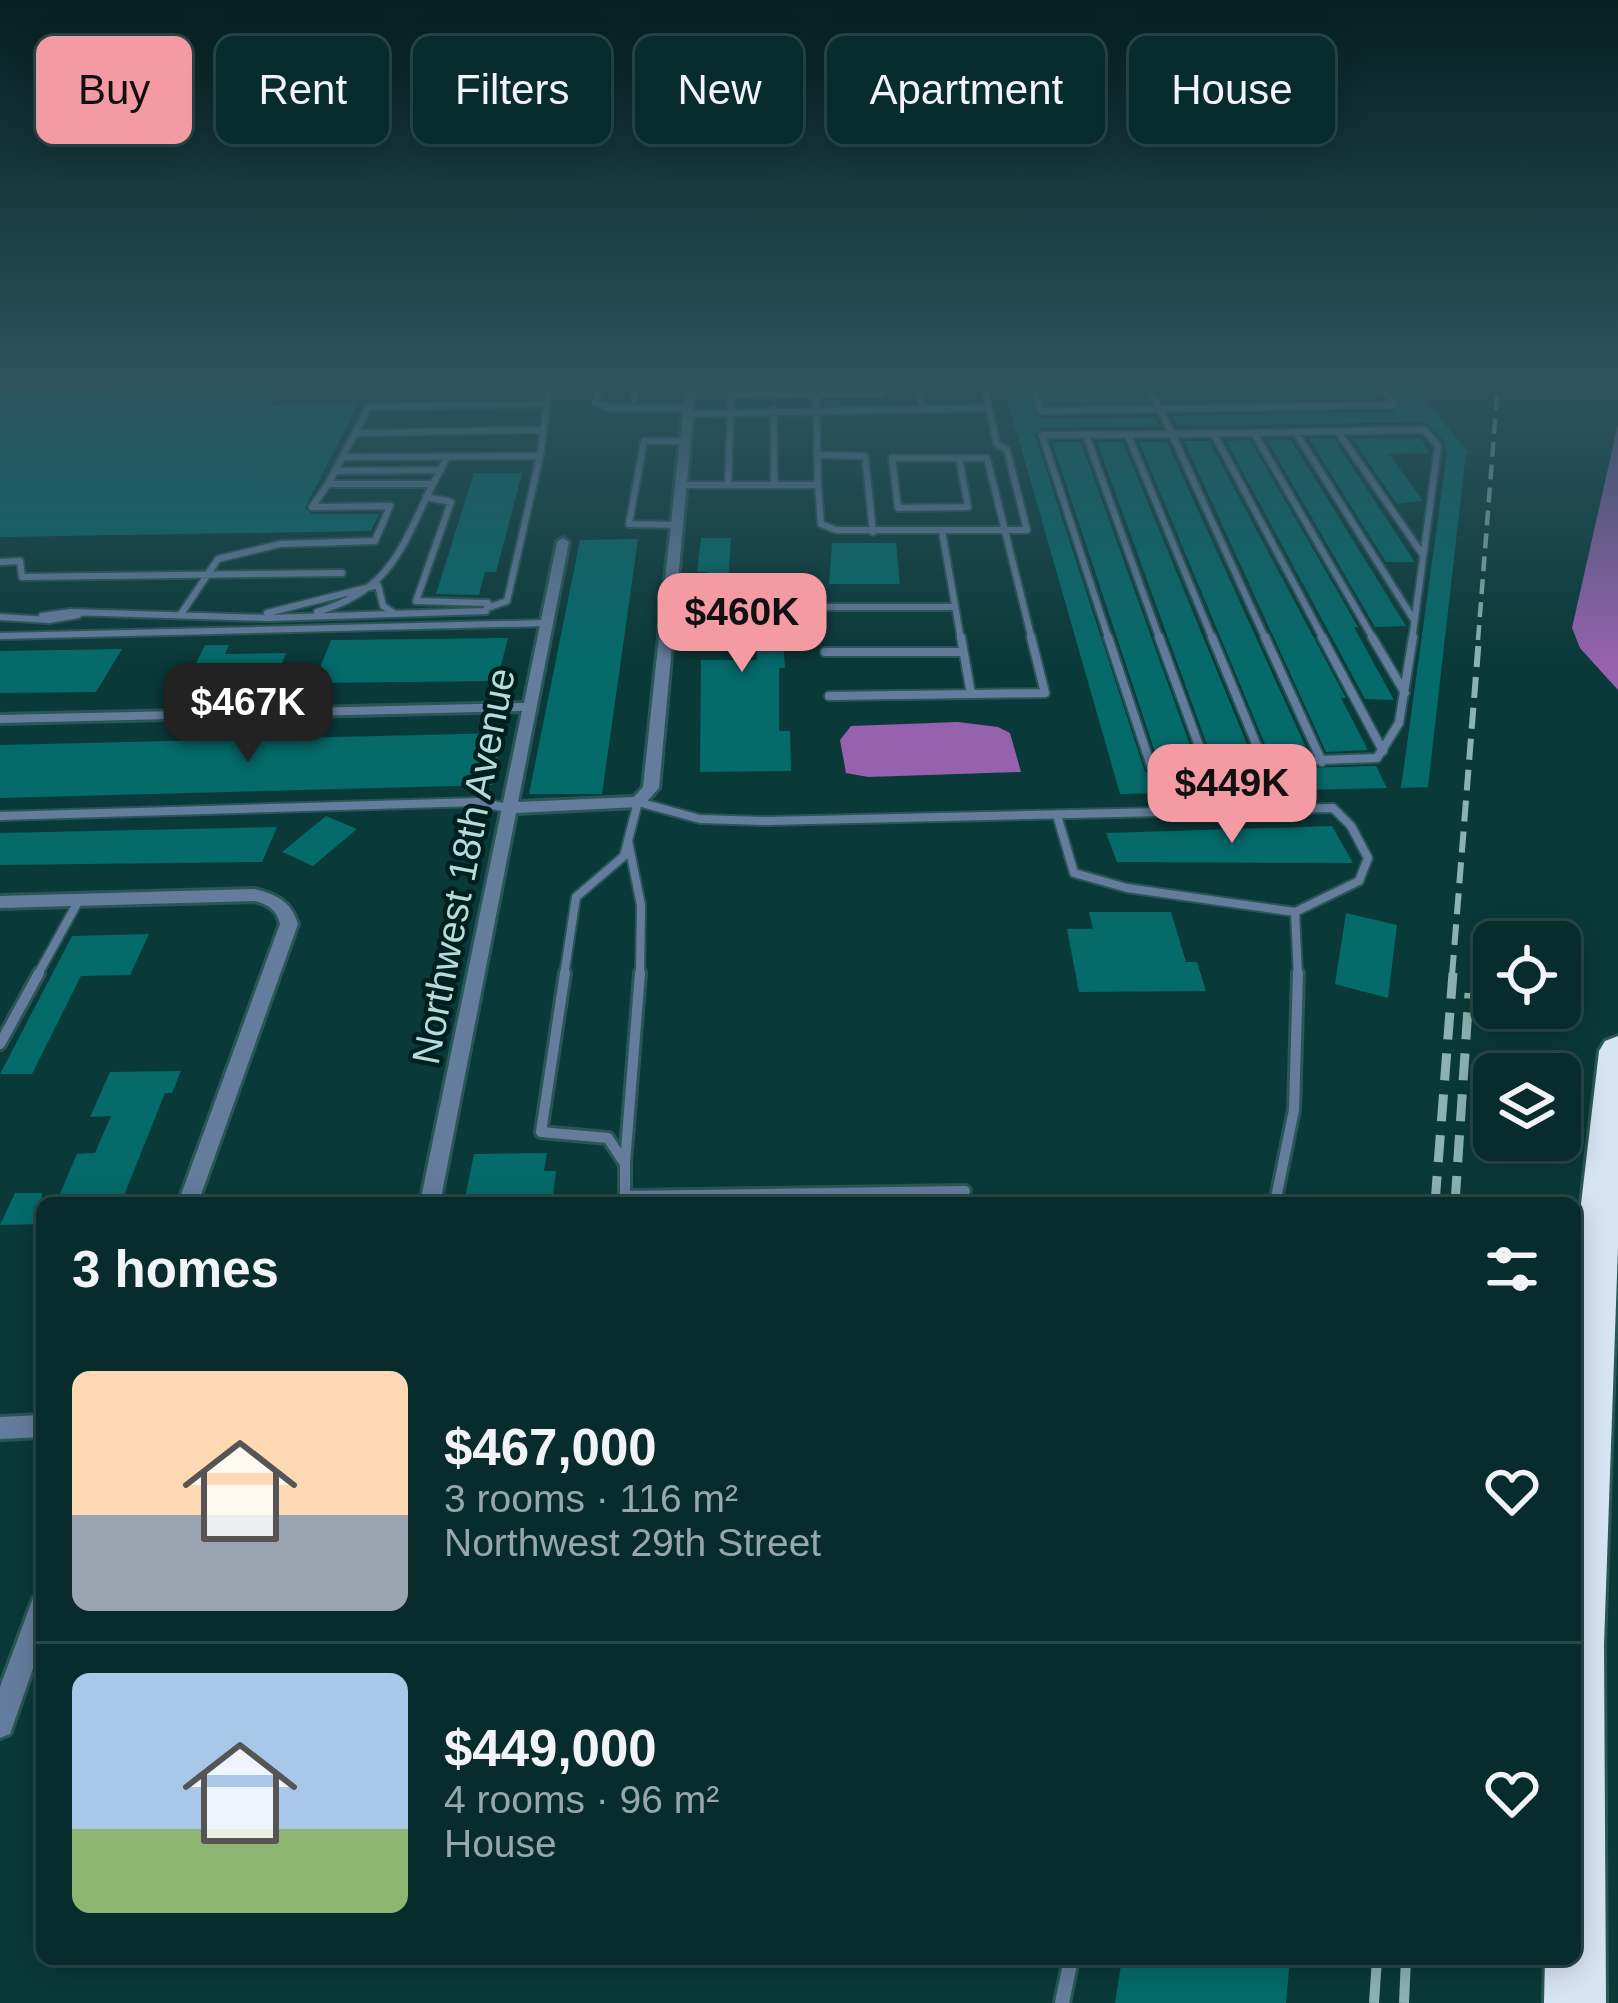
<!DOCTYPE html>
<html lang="en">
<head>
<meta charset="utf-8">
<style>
  :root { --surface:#082b2b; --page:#163737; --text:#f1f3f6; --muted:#98a7a9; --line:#294747; --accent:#f49aa2 }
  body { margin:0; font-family:Helvetica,sans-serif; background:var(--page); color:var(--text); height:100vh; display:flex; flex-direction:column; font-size:45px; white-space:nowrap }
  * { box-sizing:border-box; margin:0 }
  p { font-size:39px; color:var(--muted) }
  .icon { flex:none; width:66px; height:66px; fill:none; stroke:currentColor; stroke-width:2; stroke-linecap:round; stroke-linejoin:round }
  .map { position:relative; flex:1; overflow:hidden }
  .panel { position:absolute; left:36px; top:1197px; width:1545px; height:768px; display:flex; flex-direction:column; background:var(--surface); border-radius:18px; box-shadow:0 6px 30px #0003,0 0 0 3px var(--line) }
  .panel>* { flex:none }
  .banner { position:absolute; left:36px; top:36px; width:1548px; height:108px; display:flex; gap:24px }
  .tools { position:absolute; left:1473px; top:921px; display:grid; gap:24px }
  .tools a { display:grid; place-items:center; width:108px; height:108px; border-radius:18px; background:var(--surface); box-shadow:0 6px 30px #0003,0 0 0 3px var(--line); font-size:60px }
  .price { position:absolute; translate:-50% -102px; padding:0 27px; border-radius:24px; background:var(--accent); color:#111; font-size:39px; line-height:78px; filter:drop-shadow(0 3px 6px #0008) }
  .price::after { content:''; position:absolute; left:50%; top:72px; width:36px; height:27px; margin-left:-18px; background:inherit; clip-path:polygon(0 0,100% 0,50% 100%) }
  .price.current { background:#222; color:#fff }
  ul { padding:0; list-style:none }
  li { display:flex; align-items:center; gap:36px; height:300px; padding:0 36px }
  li+li { border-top:3px solid var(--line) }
  li span { display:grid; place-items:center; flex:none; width:336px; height:240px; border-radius:18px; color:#555 }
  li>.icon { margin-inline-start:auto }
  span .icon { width:144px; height:144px; fill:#fffc; stroke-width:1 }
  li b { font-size:51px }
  h2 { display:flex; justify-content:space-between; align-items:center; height:144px; padding:0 36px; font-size:51px }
  .tag { padding:0 42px; border-radius:18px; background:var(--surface); box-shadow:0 6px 30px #0003,0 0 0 3px var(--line); font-size:42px; line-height:108px }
  .tag.current { background:var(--accent); color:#111 }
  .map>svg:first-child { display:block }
  .water { fill:#9662ae }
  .building { fill:#056a6a }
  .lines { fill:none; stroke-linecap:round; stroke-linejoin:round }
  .lane-far3-casing { stroke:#295656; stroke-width:10 }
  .lane-far2-casing { stroke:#295656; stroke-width:12 }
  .lane-far1-casing { stroke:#295656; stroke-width:16 }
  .lane-casing { stroke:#295656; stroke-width:20 }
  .street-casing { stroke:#295656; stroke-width:6 }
  .highway-casing { stroke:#295656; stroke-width:6 }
  .lane-far3 { stroke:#657d9d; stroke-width:6 }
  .lane-far2 { stroke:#657d9d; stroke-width:8 }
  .lane-far1 { stroke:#657d9d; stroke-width:10 }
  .lane { stroke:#657d9d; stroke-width:14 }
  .street { fill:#657d9d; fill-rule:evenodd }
  .highway { fill:#d7e4f3; fill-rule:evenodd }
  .rail-far3 { stroke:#8bb3b3; stroke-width:4.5; stroke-dasharray:15 8; stroke-linecap:butt }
  .rail-far2 { stroke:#8bb3b3; stroke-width:6; stroke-dasharray:21 10; stroke-linecap:butt }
  .rail-far1 { stroke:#8bb3b3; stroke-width:9; stroke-dasharray:27 14; stroke-linecap:butt }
  .rail { stroke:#8bb3b3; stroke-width:10; stroke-dasharray:36 18; stroke-linecap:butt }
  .labels { text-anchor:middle; stroke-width:9; stroke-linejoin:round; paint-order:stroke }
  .street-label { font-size:39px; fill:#b5dbda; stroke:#001f1f }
</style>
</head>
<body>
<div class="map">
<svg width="1618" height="2003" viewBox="0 0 1618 2003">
  <rect width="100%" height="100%" fill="#0a3939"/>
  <path class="water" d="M 1618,424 L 1618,690 L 1580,648 L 1572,628 Z
    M 958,722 L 998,727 L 1010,733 L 1021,772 L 868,777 L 846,773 L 840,740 L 851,726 Z"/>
  <path class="building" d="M 1372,384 L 1380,398 L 1164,401 L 1157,388 Z
    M 1389,384 L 1412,384 L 1469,453 L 1466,453 L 1428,787 L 1401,788 L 1447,453 L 1444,441 L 1425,422 L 1177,426 L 1172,416 L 1395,412 L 1401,403 Z
    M 1004,388 L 1026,388 L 1040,418 L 1155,417 L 1160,427 L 1042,428 L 1035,435 L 1145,772 L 1376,766 L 1387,788 L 1120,794 Z
    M 1080,388 L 1140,388 L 1148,402 L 1046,403 L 1042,391 Z
    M 123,392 L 117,398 L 274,396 L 269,406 L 358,404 L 305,508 L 312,514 L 379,514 L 371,531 L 0,537 L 0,393 Z
    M 1421,438 L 1429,453 L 1389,454 L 1423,501 L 1397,504 L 1352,439 Z
    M 1309,439 L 1334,439 L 1415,562 L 1386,562 Z
    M 1250,440 L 1358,627 L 1354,627 L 1394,700 L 1365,699 L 1226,441 Z
    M 1267,440 L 1291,440 L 1406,626 L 1375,627 Z
    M 1184,441 L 1209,441 L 1346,698 L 1341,698 L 1368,750 L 1326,752 Z
    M 1052,442 L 1081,442 L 1194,756 L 1157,758 Z
    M 1097,442 L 1123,442 L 1251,754 L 1211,756 Z
    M 1139,442 L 1167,442 L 1308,752 L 1269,754 Z
    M 474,473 L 522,473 L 496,572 L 485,572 L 479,595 L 436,594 Z
    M 701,538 L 731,538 L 728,581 L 778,580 L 785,668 L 779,668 L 779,731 L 790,731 L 791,771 L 700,772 L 701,660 L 757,660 L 757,622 L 706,623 L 708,572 L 697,572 Z
    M 638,539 L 602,794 L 529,794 L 580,540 Z
    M 832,543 L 896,543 L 900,584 L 829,584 Z
    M 508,638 L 497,681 L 314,683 L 331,640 Z
    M 205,645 L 229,645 L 225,654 L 286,653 L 274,683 L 187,682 Z
    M 122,649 L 96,692 L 0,693 L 0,651 Z
    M 503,733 L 492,785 L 0,798 L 0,745 Z
    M 326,816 L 357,829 L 313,866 L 282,852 Z
    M 1332,826 L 1353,863 L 1117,862 L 1106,833 Z
    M 277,827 L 262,862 L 0,865 L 0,833 Z
    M 1089,912 L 1171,912 L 1186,962 L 1197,962 L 1206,991 L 1079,992 L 1067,929 L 1093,929 Z
    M 1346,913 L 1397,925 L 1388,998 L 1335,984 Z
    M 149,934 L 130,975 L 81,976 L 32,1074 L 0,1074 L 72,936 Z
    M 181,1071 L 172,1093 L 165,1093 L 121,1203 L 56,1203 L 77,1154 L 95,1153 L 111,1116 L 90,1117 L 110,1072 Z
    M 547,1153 L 544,1171 L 556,1171 L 552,1203 L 464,1203 L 474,1154 Z
    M 15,1193 L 42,1193 L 42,1224 L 0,1225 Z
    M 1122,1959 L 1290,1959 L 1286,2003 L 1115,2003 Z"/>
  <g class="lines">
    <g class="lane-far3-casing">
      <path id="lane-far3" d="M 320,383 L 507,383
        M 624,383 L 600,387 L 595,403 L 611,408 L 690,408
        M 815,383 L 816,394 L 880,394 L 879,383
        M 917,383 L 922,409
        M 1075,383 L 1032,383 L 1041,411 L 1160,409 L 1172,434
        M 1146,383 L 1160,409 L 1394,405 L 1379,383
        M 816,394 L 818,485 L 728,485 L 731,395 Z
        M 634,401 L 636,383
        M 774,410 L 774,485
        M 689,414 L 989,408 L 983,383
        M 544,430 L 355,433 L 368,407 L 547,404
        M 1338,432 L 1423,555
        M 355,433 L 328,484 L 433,484 L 447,457
        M 1254,433 L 1374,640
        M 1296,433 L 1414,620
        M 1172,434 L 1266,640
        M 1172,434 L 1425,430 L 1438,446 L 1412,640
        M 1214,434 L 1324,640
        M 1086,435 L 1160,640
        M 1128,435 L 1213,640
        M 817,455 L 865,456 L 873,532
        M 342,457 L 540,456 L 550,383
        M 892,458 L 959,458 L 968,507 L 898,508 Z
        M 959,458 L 987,458 L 1032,640
        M 335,471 L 441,470
        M 682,485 L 728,485
        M 818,485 L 821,524 L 836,530 L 1027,530 L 1007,450 L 997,444 L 989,408
        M 678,525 L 629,524 L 644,441 L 686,441
        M 942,531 L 961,640
        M 0,562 L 20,561 L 22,577 L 342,573
        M 378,585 L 383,606 L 395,614
        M 490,607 L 507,601 L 540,456
        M 822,607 L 955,607
        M 317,612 C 392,590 401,548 433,484
        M 267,613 L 378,585
        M 181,614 L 218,559 L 280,544 L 375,541 L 390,506 L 312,507 L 328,484
        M 42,616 L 71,612 L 268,618 L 486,611 L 488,603 L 416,601 L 451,502 L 426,497
        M 0,617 L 49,620 L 78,615
        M 0,636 L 546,623
        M 1109,640 L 1042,435 L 1172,434"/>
    </g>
    <g class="lane-far2-casing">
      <path id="lane-far2" d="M 961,637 L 971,694 L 1045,693 L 1031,637
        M 1108,637 L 1151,766 L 1377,758 L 1399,723 L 1413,637
        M 1159,637 L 1206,765
        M 1212,637 L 1264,763
        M 1265,637 L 1322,762
        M 1322,637 L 1383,751
        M 1372,637 L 1405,693
        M 825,652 L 963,652
        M 829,696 L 971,694
        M 0,816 L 477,802 L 508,808
        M 628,841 L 641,905 L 640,976
        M 1295,912 L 1298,976
        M 37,976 L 79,900
        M 564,976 L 576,897 L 624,856 L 638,802 L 700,819 L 767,821 L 1333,808 L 1351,826 L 1368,858 L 1359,881 L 1295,912 L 1127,888 L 1074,873 L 1057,815"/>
    </g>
    <g class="lane-far1-casing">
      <path id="lane-far1" d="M 565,973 L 541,1132 L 608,1138 L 625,1164 L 625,1203
        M 0,1044 L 39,973
        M 625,1163 L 640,973
        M 625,1196 L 965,1191
        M 1275,1203 L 1294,1110 L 1298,973"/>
    </g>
    <g class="lane-casing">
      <path id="lane" d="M 1062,2003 L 1071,1959"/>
    </g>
    <g class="street-casing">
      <path id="street" d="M 686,383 L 696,383 L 659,788 L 643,806 L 638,807 L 516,813 L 440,1203 L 420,1203 L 522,711 L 0,723 L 0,715 L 524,703 L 557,542 L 563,538 L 569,542 L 518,802 L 634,797 L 643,787 Z
        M 255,889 C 277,895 291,901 298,924 L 198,1203 L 178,1203 L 280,924 C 277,910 269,905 255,901 L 0,908 L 0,896 Z
        M 42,1415 L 42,1437 L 0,1439 L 0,1417 Z
        M 42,1594 L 42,1643 L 10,1734 L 0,1738 L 0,1687 L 33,1598 Z"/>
    </g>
    <g class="highway-casing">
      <path id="highway" d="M 1618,1036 L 1618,1247 L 1604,1645 L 1606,2003 L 1544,2003 L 1545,1959 L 1575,1959 L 1575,1255 L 1599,1051 L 1605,1041 Z"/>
    </g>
    <use href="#lane-far3" class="lane-far3"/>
    <use href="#lane-far2" class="lane-far2"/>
    <use href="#lane-far1" class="lane-far1"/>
    <use href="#lane" class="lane"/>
    <use href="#street" class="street"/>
    <use href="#highway" class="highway"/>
    <path class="rail-far3" d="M 1478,640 L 1498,383"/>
    <path class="rail-far2" d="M 1452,976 L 1479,637"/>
    <path class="rail-far1" d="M 1435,1203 L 1453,973
      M 1455,1203 L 1469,993"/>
    <path class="rail" d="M 1374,2003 L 1377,1959
      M 1404,2003 L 1406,1959"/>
  </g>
  <linearGradient id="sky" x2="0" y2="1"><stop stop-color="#061f1f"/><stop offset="0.58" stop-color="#2d545f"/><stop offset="1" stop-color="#2d545f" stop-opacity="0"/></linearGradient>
  <rect width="1618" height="663" fill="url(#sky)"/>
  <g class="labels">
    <g class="street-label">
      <text transform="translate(463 866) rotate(-79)" y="14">Northwest 18th Avenue</text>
    </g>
  </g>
</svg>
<div class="tools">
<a><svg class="icon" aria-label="locate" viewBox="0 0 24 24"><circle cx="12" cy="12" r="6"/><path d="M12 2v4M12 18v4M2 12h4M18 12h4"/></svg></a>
<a><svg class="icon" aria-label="layers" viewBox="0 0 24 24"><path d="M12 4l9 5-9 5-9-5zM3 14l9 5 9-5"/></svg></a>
</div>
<b class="price" style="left:742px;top:675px">$460K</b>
<b class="price current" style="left:248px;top:765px">$467K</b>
<b class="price" style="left:1232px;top:846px">$449K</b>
<div class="banner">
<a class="tag current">Buy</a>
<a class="tag">Rent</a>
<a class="tag">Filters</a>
<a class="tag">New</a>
<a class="tag">Apartment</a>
<a class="tag">House</a>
</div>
<section class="panel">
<h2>3 homes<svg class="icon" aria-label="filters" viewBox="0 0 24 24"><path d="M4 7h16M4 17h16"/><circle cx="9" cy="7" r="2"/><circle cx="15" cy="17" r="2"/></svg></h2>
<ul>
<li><span style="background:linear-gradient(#ffd9b3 60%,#9aa5b1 0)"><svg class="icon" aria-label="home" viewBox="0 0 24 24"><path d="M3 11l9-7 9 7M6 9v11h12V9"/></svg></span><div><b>$467,000</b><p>3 rooms · 116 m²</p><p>Northwest 29th Street</p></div><svg class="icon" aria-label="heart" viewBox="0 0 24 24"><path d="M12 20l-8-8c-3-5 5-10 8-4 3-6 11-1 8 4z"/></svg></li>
<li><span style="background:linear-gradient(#a9c7e8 65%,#8fb573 0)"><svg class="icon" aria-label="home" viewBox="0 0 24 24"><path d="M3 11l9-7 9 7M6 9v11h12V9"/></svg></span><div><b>$449,000</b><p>4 rooms · 96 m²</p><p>House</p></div><svg class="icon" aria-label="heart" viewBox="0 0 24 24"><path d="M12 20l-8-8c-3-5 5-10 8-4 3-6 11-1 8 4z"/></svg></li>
</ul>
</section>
</div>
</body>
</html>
